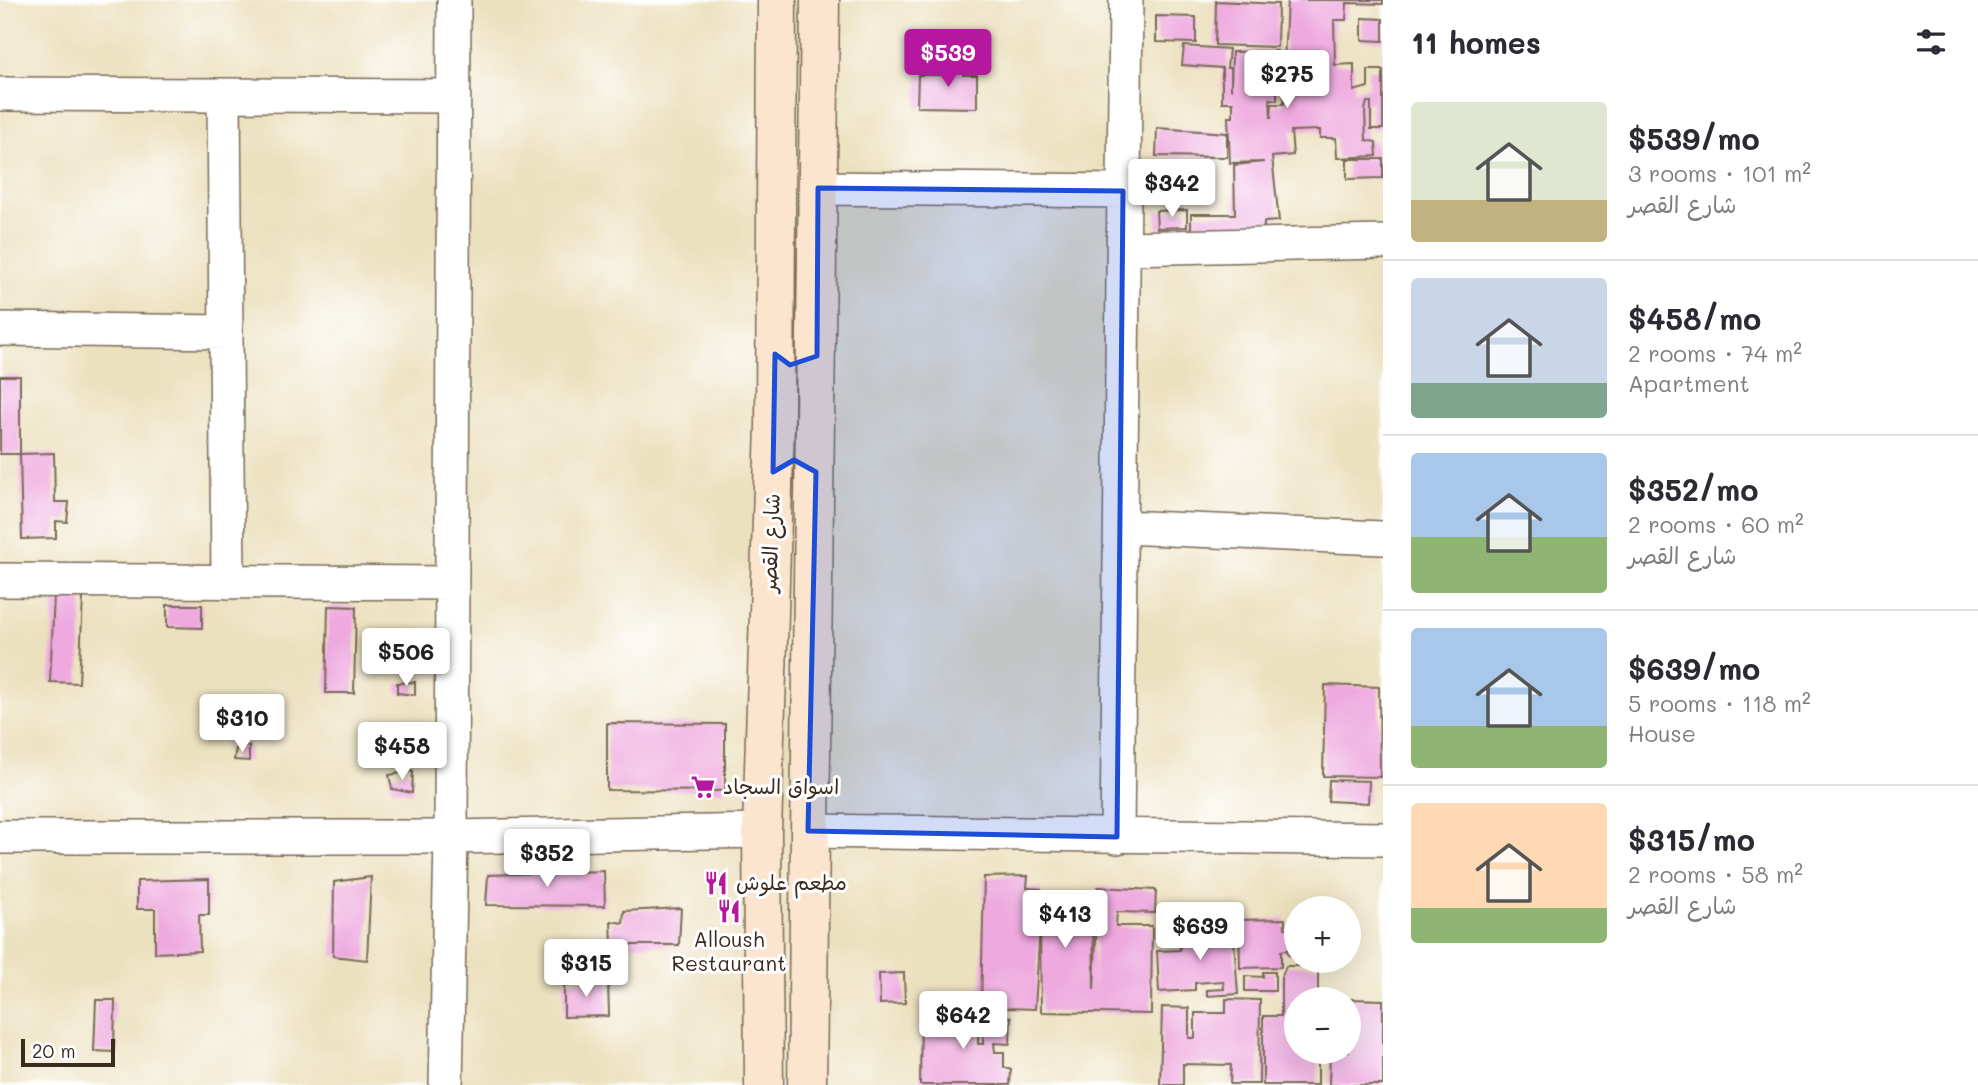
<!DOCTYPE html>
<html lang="en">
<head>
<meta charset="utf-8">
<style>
  :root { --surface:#fff; --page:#f2f2f3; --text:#2b2b33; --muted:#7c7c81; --line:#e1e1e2; --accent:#b5179e }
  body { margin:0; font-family:Mali,"Playpen Sans Arabic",sans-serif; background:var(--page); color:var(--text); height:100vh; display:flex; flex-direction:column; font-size:26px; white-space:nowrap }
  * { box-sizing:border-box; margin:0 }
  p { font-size:23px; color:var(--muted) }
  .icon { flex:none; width:38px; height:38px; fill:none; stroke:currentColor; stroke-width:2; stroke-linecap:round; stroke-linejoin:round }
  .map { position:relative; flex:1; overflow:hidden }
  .panel { display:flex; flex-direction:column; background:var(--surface); width:595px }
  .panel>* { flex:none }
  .controls { position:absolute; left:1284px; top:896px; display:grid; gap:14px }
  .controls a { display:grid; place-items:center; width:77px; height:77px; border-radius:50%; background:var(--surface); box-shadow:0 7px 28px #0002; font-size:35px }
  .scale { position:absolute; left:21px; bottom:18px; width:94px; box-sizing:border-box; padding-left:7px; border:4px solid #3b2a1e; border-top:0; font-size:19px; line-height:24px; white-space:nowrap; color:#3b2a1e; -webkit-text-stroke:5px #fff; paint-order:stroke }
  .price { position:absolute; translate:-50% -60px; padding:0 16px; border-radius:7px; background:#fff; color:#222; font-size:23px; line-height:46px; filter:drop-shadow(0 2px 4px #0008) }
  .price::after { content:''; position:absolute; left:50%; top:42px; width:21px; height:16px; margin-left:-10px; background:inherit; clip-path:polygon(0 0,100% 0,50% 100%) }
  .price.active { background:var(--accent); color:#fff }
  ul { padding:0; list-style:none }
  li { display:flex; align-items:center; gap:21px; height:175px; padding:0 28px }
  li+li { border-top:2px solid var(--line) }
  li span { display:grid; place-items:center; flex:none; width:196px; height:140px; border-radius:7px; color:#555 }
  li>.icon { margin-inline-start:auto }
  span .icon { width:84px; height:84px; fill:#fffc; stroke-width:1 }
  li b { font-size:30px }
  h2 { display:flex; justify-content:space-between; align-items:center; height:84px; padding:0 28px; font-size:30px }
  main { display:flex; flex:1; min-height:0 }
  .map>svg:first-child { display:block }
  .building { fill:#eea9df; fill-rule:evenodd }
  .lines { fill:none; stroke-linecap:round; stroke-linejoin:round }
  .street-casing { stroke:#796a56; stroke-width:36 }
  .secondary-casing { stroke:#796a56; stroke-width:41 }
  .street { stroke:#fff; stroke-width:33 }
  .secondary { stroke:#fbe5cf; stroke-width:38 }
  .marked { fill:#1d4ed8; fill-opacity:0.2; stroke:#1d4ed8; stroke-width:5; stroke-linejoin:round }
  .labels { text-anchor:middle; stroke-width:6; stroke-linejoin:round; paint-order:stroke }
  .street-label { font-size:21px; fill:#3b2a1e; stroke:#fff }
  .poi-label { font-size:21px; fill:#3b2a1e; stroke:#fff; text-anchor:start }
</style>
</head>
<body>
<main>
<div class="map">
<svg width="1383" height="1085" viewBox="0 0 1383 1085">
  <rect width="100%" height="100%" fill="#fff"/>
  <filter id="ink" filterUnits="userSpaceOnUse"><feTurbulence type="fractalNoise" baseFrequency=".0143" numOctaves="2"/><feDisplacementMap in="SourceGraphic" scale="14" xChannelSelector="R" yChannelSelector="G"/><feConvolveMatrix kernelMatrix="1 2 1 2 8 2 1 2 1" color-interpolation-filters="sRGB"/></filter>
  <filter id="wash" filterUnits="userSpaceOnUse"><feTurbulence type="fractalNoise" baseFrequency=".00686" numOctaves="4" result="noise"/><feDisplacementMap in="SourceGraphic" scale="28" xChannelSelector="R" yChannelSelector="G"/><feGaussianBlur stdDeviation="1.57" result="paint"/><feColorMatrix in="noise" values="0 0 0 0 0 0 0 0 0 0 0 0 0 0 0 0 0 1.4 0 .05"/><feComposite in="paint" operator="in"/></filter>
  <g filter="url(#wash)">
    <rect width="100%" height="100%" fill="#ece1bf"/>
    <g id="blocks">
      <path class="building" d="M 1287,0 L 1383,0 L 1383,4 L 1347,3 L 1346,20 L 1334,20 L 1335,65 L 1354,64 L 1354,91 L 1368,87 L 1368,70 L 1383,70 L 1383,129 L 1371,129 L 1371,102 L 1367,102 L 1365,110 L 1366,140 L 1376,142 L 1377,156 L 1337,158 L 1336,138 L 1320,138 L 1320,130 L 1291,131 L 1293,155 L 1272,157 L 1279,221 L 1264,222 L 1264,236 L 1191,235 L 1191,214 L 1235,214 L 1234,165 L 1264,162 L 1230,163 L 1228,117 L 1233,117 L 1233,102 L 1222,102 L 1222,68 L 1182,65 L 1184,46 L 1229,49 L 1227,68 L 1231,68 L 1231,90 L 1232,52 L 1277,51 L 1277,100 L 1270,99 L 1271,118 L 1272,104 L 1284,104 L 1284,76 L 1290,76 L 1290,64 L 1284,63 ZM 1301,64 L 1311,64 L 1311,76 L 1301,76 Z
        M 1216,1 L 1278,4 L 1277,47 L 1215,45 Z
        M 1156,16 L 1196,17 L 1196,43 L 1156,42 Z
        M 1362,18 L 1383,19 L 1383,41 L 1362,40 Z
        M 947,60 L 964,61 L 963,75 L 977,75 L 977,108 L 917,107 L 918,75 L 946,75 Z
        M 1157,128 L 1227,133 L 1227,157 L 1156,156 Z
        M 1347,159 L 1383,159 L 1383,178 L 1347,179 Z
        M 1187,210 L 1187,227 L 1157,228 L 1156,211 Z
        M 0,376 L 20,376 L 20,454 L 0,454 Z
        M 54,453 L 55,502 L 69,502 L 67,522 L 56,521 L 56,538 L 22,539 L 20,454 Z
        M 54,595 L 83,597 L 79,683 L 50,682 Z
        M 167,605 L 202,605 L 202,628 L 167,627 Z
        M 328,606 L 356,607 L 354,693 L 326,693 Z
        M 415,682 L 415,695 L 397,693 L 397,683 Z
        M 1325,685 L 1379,687 L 1380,777 L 1323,776 Z
        M 607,723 L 725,724 L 725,791 L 607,790 Z
        M 249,746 L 249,761 L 234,760 L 236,748 Z
        M 413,771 L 412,793 L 392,789 L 389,775 Z
        M 1329,780 L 1369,781 L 1368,803 L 1328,801 Z
        M 604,871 L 605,906 L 486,905 L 488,875 Z
        M 1028,876 L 1027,888 L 1041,889 L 1040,901 L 1093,900 L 1094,990 L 1098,887 L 1156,890 L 1155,913 L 1117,912 L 1116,926 L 1152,926 L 1151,1014 L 1041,1012 L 1040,925 L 1035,1009 L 981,1007 L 984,877 Z
        M 371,877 L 367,960 L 333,956 L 334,882 Z
        M 209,879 L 209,915 L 199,915 L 200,951 L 155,953 L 155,909 L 137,909 L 137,881 Z
        M 681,908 L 679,945 L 612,945 L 611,921 L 623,923 L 624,911 Z
        M 1285,919 L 1285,928 L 1296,929 L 1297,955 L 1288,955 L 1287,950 L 1281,951 L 1281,967 L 1240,968 L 1239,920 Z
        M 1233,928 L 1238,994 L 1207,996 L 1207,990 L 1224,989 L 1223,981 L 1195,983 L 1195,990 L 1159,992 L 1157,951 L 1180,950 L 1179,932 Z
        M 1286,966 L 1318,966 L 1318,999 L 1297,999 L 1297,1052 L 1318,1052 L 1318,1085 L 1263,1085 L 1263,1016 L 1281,1016 L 1281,978 Z
        M 1263,972 L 1275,972 L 1275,991 L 1245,991 L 1245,976 L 1263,977 Z
        M 904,973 L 905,1003 L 880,1004 L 879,974 Z
        M 564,981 L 608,981 L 609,1016 L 564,1017 Z
        M 1226,999 L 1260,1000 L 1259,1084 L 1230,1084 L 1231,1065 L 1183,1064 L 1183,1085 L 1160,1085 L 1162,1007 L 1189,1008 L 1189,1038 L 1195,1038 L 1195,1013 L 1226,1013 Z
        M 1349,999 L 1383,1000 L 1383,1085 L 1329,1085 L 1330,1052 L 1349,1052 Z
        M 96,1000 L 115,1000 L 114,1052 L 94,1051 Z
        M 921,1014 L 978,1016 L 978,1044 L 983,1044 L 984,1015 L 1011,1017 L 1010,1044 L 994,1043 L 995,1052 L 1004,1052 L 1004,1067 L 1011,1070 L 1010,1085 L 920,1085 Z"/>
    </g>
  </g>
  <g filter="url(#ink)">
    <use href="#blocks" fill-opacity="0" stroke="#796a56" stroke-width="2"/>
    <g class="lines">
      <g class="street-casing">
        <path id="street" d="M 0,94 L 453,96
          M 224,96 L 228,582
          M 818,188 L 1123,191
          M 1126,248 L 1383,242
          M 0,329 L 226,332
          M 1122,527 L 1383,538
          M 0,580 L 452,583
          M 808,831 L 1383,839
          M 0,837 L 451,837 L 762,831
          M 1117,837 L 1126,0
          M 446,1085 L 451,837 L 454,0"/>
      </g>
      <g class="secondary-casing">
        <path id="secondary" d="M 764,1085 L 762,831 L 775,425 L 777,0
          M 807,1085 L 820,0"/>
      </g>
      <use href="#street" class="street"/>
      <use href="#secondary" class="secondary"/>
    </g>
  </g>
  <path class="marked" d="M 818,188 L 1123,191 L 1117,837 L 808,831 L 816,472 L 794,460 L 773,472 L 775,354 L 790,365 L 817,356 Z"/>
  <defs>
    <g id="supermarket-bare" transform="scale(1.89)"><path d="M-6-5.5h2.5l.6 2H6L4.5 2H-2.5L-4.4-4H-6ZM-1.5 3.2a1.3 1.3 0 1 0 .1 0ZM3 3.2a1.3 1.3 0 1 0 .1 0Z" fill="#b5179e" stroke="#fff" stroke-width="2.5" paint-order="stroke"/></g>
    <g id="restaurant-bare" transform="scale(1.89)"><path d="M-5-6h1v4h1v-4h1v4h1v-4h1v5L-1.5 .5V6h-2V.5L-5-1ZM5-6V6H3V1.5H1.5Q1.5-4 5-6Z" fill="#b5179e" stroke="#fff" stroke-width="2.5" paint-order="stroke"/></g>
  </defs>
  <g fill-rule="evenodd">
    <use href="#supermarket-bare" x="703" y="787"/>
    <use href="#restaurant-bare" x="716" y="883"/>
    <use href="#restaurant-bare" x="729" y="911"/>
  </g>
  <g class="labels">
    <g class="street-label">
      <text transform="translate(771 543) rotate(-88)" y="7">شارع القصر</text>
    </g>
    <g class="poi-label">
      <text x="723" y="794">اسواق السجاد</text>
      <text x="736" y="890">مطعم علوش</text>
      <text x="729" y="947" text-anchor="middle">Alloush<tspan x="729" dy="24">Restaurant</tspan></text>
    </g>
  </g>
</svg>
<div class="controls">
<a>+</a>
<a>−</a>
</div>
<div class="scale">20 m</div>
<b class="price active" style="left:948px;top:89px">$539</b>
<b class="price" style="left:1287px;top:110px">$275</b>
<b class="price" style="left:1172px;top:219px">$342</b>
<b class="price" style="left:406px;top:688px">$506</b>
<b class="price" style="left:242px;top:754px">$310</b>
<b class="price" style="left:402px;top:782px">$458</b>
<b class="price" style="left:547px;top:889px">$352</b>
<b class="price" style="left:1065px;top:950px">$413</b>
<b class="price" style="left:1200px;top:962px">$639</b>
<b class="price" style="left:586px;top:999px">$315</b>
<b class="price" style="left:963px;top:1051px">$642</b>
</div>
<section class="panel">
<h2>11 homes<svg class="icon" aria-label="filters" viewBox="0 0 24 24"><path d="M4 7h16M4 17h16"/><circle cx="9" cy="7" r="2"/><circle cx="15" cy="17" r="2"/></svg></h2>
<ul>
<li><span style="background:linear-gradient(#dfe7d0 70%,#c2b280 0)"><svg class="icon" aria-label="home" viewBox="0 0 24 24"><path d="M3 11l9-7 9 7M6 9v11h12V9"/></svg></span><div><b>$539/mo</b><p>3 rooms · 101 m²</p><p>شارع القصر</p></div></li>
<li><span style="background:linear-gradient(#c9d6e8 75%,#7fa58c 0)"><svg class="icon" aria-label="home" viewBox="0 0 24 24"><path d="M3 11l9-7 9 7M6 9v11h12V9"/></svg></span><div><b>$458/mo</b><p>2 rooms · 74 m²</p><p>Apartment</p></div></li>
<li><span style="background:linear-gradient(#a9c7e8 60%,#8fb573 0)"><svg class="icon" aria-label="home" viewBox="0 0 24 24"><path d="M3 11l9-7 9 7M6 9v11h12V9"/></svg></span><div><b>$352/mo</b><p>2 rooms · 60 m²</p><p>شارع القصر</p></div></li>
<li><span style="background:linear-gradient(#a9c7e8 70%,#8fb573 0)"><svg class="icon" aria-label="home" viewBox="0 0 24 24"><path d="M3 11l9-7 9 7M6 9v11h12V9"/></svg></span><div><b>$639/mo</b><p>5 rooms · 118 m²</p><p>House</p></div></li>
<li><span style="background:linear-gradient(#ffd9b3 75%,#8fb573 0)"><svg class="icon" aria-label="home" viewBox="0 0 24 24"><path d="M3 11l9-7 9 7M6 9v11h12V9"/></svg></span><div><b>$315/mo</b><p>2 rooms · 58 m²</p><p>شارع القصر</p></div></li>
</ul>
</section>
</main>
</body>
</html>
